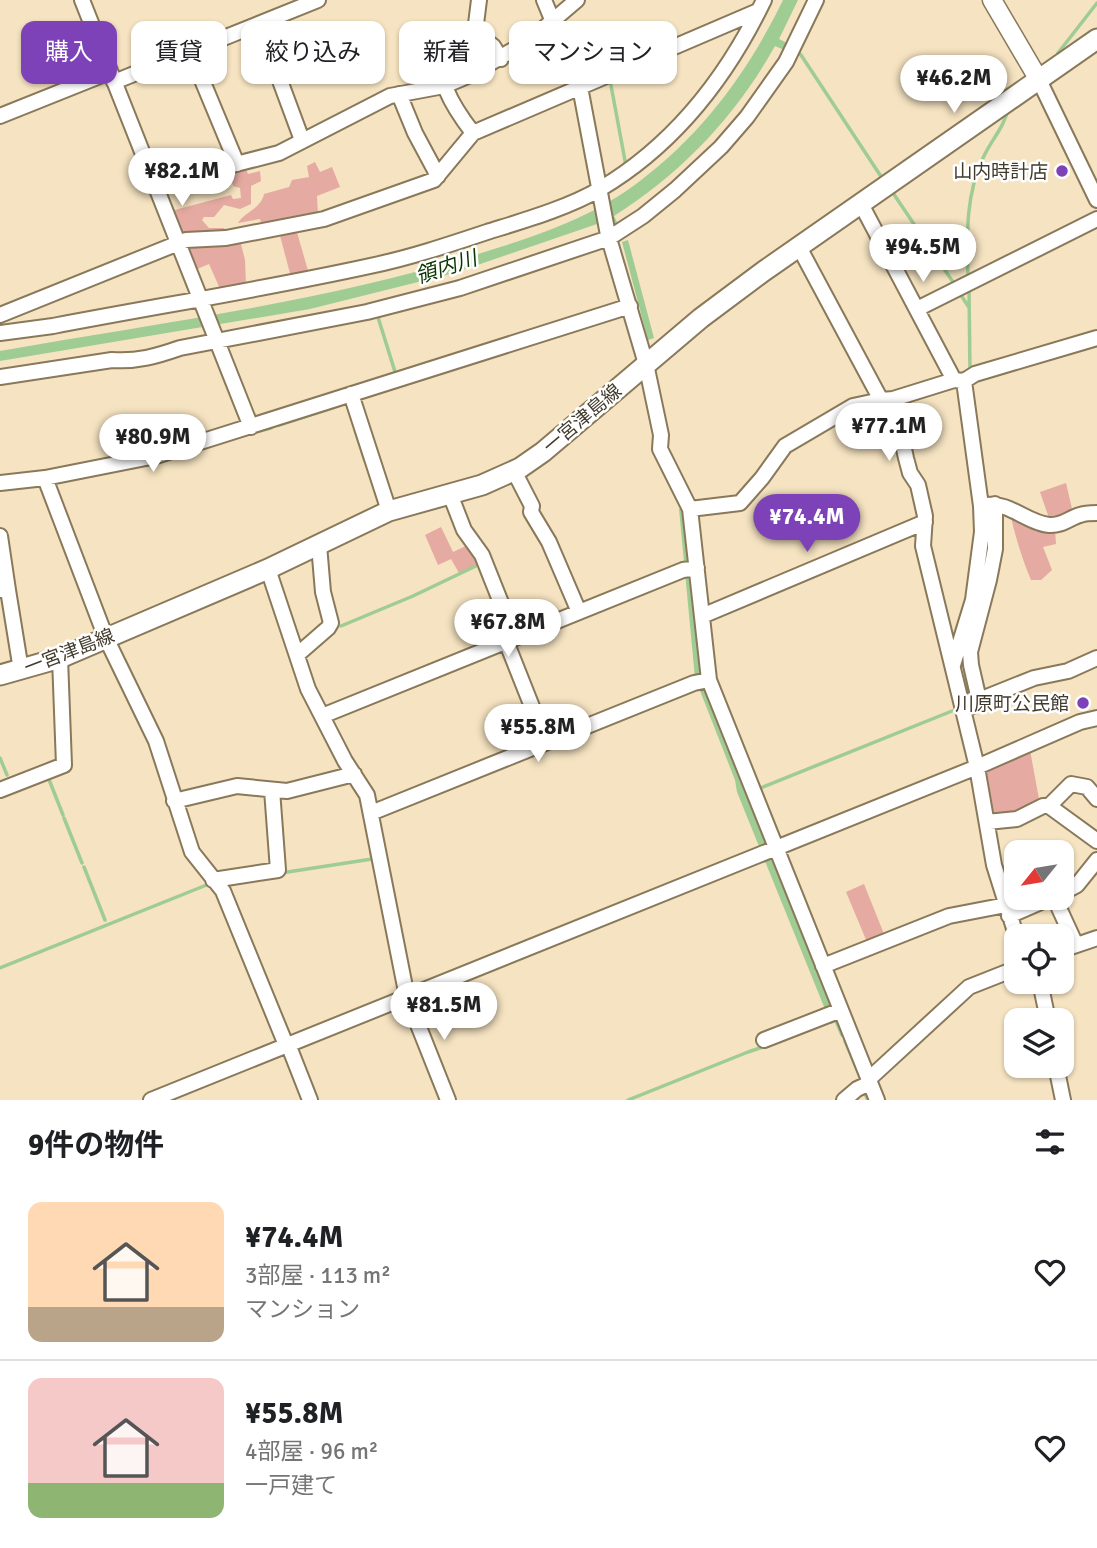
<!DOCTYPE html>
<html lang="ja">
<head>
<meta charset="utf-8">
<style>
  :root { --surface:#fff; --page:#f6f6f6; --text:#202124; --muted:#757577; --line:#e0e0e0; --accent:#7d42b8 }
  body { margin:0; font-family:Signika,"Noto Sans JP",sans-serif; background:var(--page); color:var(--text); height:100vh; display:flex; flex-direction:column; font-size:26px; white-space:nowrap }
  * { box-sizing:border-box; margin:0 }
  p { font-size:23px; color:var(--muted) }
  .icon { flex:none; width:38px; height:38px; fill:none; stroke:currentColor; stroke-width:2; stroke-linecap:round; stroke-linejoin:round }
  .map { position:relative; height:1100px; overflow:hidden }
  .drawer { display:flex; flex-direction:column; background:var(--surface); flex:1 }
  .drawer>* { flex:none }
  .guide { position:absolute; left:21px; top:21px; width:700px; height:63px; display:flex; gap:14px }
  .needle { width:46px; rotate:240deg }
  .buttons { position:absolute; left:1004px; top:840px; display:grid; gap:14px }
  .buttons a { display:grid; place-items:center; width:70px; height:70px; border-radius:14px; background:var(--surface); box-shadow:0 2px 5px #0004; font-size:35px }
  .price { position:absolute; translate:-50% -60px; padding:0 16px; border-radius:24px; background:#fff; color:#222; font-size:23px; line-height:46px; filter:drop-shadow(0 2px 4px #0008) }
  .price::after { content:''; position:absolute; left:50%; top:42px; width:21px; height:16px; margin-left:-10px; background:inherit; clip-path:polygon(0 0,100% 0,50% 100%) }
  .price.on { background:var(--accent); color:#fff }
  ul { padding:0; list-style:none }
  li { display:flex; align-items:center; gap:21px; height:175px; padding:0 28px }
  li+li { border-top:2px solid var(--line) }
  li span { display:grid; place-items:center; flex:none; width:196px; height:140px; border-radius:14px; color:#555 }
  li>.icon { margin-inline-start:auto }
  span .icon { width:84px; height:84px; fill:#fffc; stroke-width:1 }
  li b { font-size:30px }
  h2 { display:flex; justify-content:space-between; align-items:center; height:84px; padding:0 28px; font-size:30px }
  .tag { padding:0 24px; border-radius:14px; background:var(--surface); box-shadow:0 2px 5px #0004; font-size:24px; line-height:63px }
  .tag.on { background:var(--accent); color:#fff }
  .map>svg:first-child { display:block }
  .green { fill:#e5aaa2 }
  .water { fill:#9fcc93 }
  .lines { fill:none; stroke-linecap:round; stroke-linejoin:round }
  .stream { stroke:#9fcc93; stroke-width:3.5 }
  .minor-casing { stroke:#89795a; stroke-width:18 }
  .tertiary-casing { stroke:#89795a; stroke-width:21 }
  .secondary-casing { stroke:#89795a; stroke-width:23 }
  .minor { stroke:#fff; stroke-width:14 }
  .tertiary { stroke:#fff; stroke-width:18 }
  .secondary { stroke:#fff; stroke-width:19 }
  .poi-dot { fill:#7d42b8; stroke:#fff; stroke-width:2.5 }
  .labels { text-anchor:middle; stroke-width:5; stroke-linejoin:round; paint-order:stroke }
  .poi-label { font-size:19px; fill:#423b2d; stroke:#fff; text-anchor:end }
  .street-label { font-size:19px; fill:#423b2d; stroke:#fff }
  .water-label { font-size:21px; font-style:italic; fill:#093500; stroke:#fff }
</style>
</head>
<body>
<div class="map">
<svg width="1097" height="1100" viewBox="0 0 1097 1100">
  <rect width="100%" height="100%" fill="#f5e3c1"/>
  <path class="green" d="M 315,162 L 320,172 L 332,167 L 340,187 L 317,196 L 318,215 L 262,227 L 260,219 L 238,223 C 244,212 261,209 264,194 L 289,187 L 292,180 L 309,177 L 307,166 Z
    M 245,167 L 248,174 L 260,171 L 261,181 L 251,186 L 251,204 L 240,209 L 224,205 L 214,217 L 204,217 L 202,220 L 209,228 L 224,228 L 227,232 L 182,235 L 171,211 L 231,195 L 233,199 L 241,198 L 240,188 L 233,186 L 230,170 Z
    M 296,229 L 309,274 L 291,277 L 279,232 Z
    M 240,240 L 245,260 L 246,286 L 221,291 L 209,264 L 195,270 L 185,247 L 187,243 Z
    M 1066,483 L 1073,513 L 1050,521 L 1040,492 Z
    M 1010,513 L 1055,530 L 1056,544 L 1043,547 L 1052,570 L 1041,580 L 1031,580 C 1022,558 1015,536 1010,513 Z
    M 441,527 L 453,552 L 468,545 L 478,564 L 459,573 L 451,559 L 438,565 L 425,535 Z
    M 1030,750 L 1039,799 L 1016,812 L 993,814 L 984,768 Z
    M 864,884 L 884,934 L 867,942 L 846,892 Z"/>
  <path class="water" d="M 783,0 L 798,0 L 779,39 L 787,43 L 784,50 L 775,46 C 736,116 682,173 614,216 L 618,224 L 604,231 L 597,224 L 454,273 L 310,309 L 0,361 L 0,351 C 158,323 318,303 472,256 C 530,238 591,219 640,181 C 704,132 748,72 783,0 Z
    M 628,240 L 654,338 L 648,340 L 622,242 Z
    M 679,509 L 685,509 L 701,677 L 838,1021 L 831,1024 L 737,792 L 735,780 L 695,678 Z"/>
  <g class="lines">
    <path class="stream" d="M 797,52 L 801,55 L 884,181
      M 1058,53 L 1097,3
      M 610,80 L 626,166
      M 891,190 L 955,285
      M 968,277 C 967,236 965,197 983,158 C 991,140 1004,128 1008,109
      M 969,289 L 970,372
      M 959,292 L 968,306
      M 377,314 L 396,375
      M 279,425 L 335,407
      M 355,430 L 365,461
      M 241,436 L 271,428
      M 986,559 L 988,539
      M 341,626 L 413,596 L 480,564
      M 962,655 L 970,697 L 966,705
      M 0,758 L 7,775
      M 48,777 L 63,815
      M 758,789 L 957,709
      M 64,818 L 82,863
      M 84,867 L 105,920
      M 281,873 L 372,859 L 371,853
      M 0,968 L 209,884
      M 836,1021 L 842,1035
      M 845,1041 L 861,1079
      M 865,1094 L 868,1100
      M 628,1100 L 748,1052 L 786,1039"/>
    <g class="minor-casing">
      <path id="minor" d="M 82,0 L 251,427
        M 479,0 L 475,32 L 493,46 L 501,59
        M 544,0 L 580,87 L 608,235 L 646,364 L 661,435 L 660,449 L 690,509 L 709,680 L 877,1100
        M 259,24 L 302,140
        M 190,51 L 237,164
        M 1039,80 L 1097,200
        M 114,82 L 318,0
        M 399,94 L 415,133 L 438,176
        M 0,116 L 110,72
        M 473,133 C 449,102 438,80 437,40 L 475,32
        M 154,185 L 279,153 L 390,96 L 444,86 L 470,75 L 530,40 L 577,0
        M 861,204 L 954,380
        M 799,247 L 881,400 L 893,399 L 954,380 L 964,381 L 975,374 L 1097,338
        M 917,309 L 1097,219
        M 0,315 L 186,240 L 226,238 L 324,219 L 434,180 L 473,133 L 758,11
        M 0,333 L 53,326 C 158,306 265,289 370,266 C 409,258 448,245 487,232 C 522,221 568,208 600,189 C 674,145 727,77 764,0
        M 0,377 L 112,360 C 137,362 157,356 180,348 L 367,312 L 460,288 L 609,238 L 643,216 L 675,190 L 721,147 L 747,117 L 786,62 L 816,0
        M 351,394 L 389,511
        M 893,399 L 906,458 L 910,473 L 918,485 L 925,516 L 923,546 L 977,767 L 994,865 L 1017,938
        M 514,471 L 532,506 L 531,512 L 549,542 L 579,612
        M 45,478 L 106,638 L 156,741 L 192,852 L 223,891 L 286,1045
        M 0,483 L 45,478 L 156,456 L 630,306
        M 450,494 L 464,530 L 482,555 L 515,638
        M 986,505 C 1010,502 1027,523 1049,525 C 1062,526 1069,518 1080,515 C 1085,513 1092,513 1097,513
        M 690,509 L 740,503 L 762,478 L 785,446 L 853,406 L 881,400
        M 0,536 L 8,590
        M 268,569 L 308,689 L 345,761 L 367,795 L 407,997 L 448,1100
        M 0,590 L 8,590 L 21,670
        M 702,616 L 925,522
        M 506,641 L 546,742
        M 297,655 L 328,628 L 331,623 L 323,592 L 319,545
        M 953,665 L 973,600 L 982,532 L 981,506 L 964,381
        M 979,700 L 971,665 L 970,652 L 989,580 L 995,549 L 995,504
        M 974,706 L 979,700 L 1034,678 L 1068,671 L 1097,658
        M 322,716 L 683,570 L 697,568
        M 0,790 L 64,765 L 60,658
        M 174,801 L 237,786 L 287,791 L 354,774
        M 1049,806 L 1071,784 L 1087,787 L 1097,799
        M 371,813 L 694,683 L 709,680
        M 987,822 L 1017,819 L 1043,806 L 1049,806 L 1097,841
        M 213,880 L 278,870 L 272,790
        M 1062,893 L 1077,885 L 1097,860
        M 1057,898 L 1059,908 L 1076,945
        M 1009,916 L 1050,898
        M 1062,950 L 1097,938
        M 823,966 L 949,916 L 1006,905
        M 1040,982 L 1048,1020
        M 764,1040 L 841,1010
        M 288,1044 L 310,1100
        M 1056,1066 L 1063,1100
        M 869,1079 L 969,987 L 1017,968
        M 151,1100 L 977,767 L 1080,722 L 1097,718
        M 844,1100 L 857,1089 L 870,1083"/>
    </g>
    <g class="tertiary-casing">
      <path id="tertiary" d="M 992,0 L 1039,80"/>
    </g>
    <g class="secondary-casing">
      <path id="secondary" d="M 0,675 L 60,658 L 268,569 L 389,511 L 482,485 L 520,468 L 543,452 L 701,318 L 764,271 L 1097,39"/>
    </g>
    <use href="#minor" class="minor"/>
    <use href="#tertiary" class="tertiary"/>
    <use href="#secondary" class="secondary"/>
  </g>
  <g class="poi-dot">
    <circle cx="1062" cy="171" r="7"/>
    <circle cx="1083" cy="703" r="7"/>
  </g>
  <g class="labels">
    <g class="poi-label">
      <text x="1048" y="178">山内時計店</text>
      <text x="1069" y="710">川原町公民館</text>
    </g>
    <g class="street-label">
      <text transform="translate(582 418) rotate(-40)" y="7">一宮津島線</text>
      <text transform="translate(69 651) rotate(-21)" y="7">一宮津島線</text>
    </g>
    <g class="water-label">
      <text transform="translate(446 267) rotate(-18)" y="7">領内川</text>
    </g>
  </g>
</svg>
<div class="buttons">
<a><svg class="needle" viewBox="-14 -14 28 28"><path d="M0-13l5 13h-10z" fill="#e53935"/><path d="M0 13l5-13h-10z" fill="#757577"/></svg></a>
<a><svg class="icon" aria-label="locate" viewBox="0 0 24 24"><circle cx="12" cy="12" r="6"/><path d="M12 2v4M12 18v4M2 12h4M18 12h4"/></svg></a>
<a><svg class="icon" aria-label="layers" viewBox="0 0 24 24"><path d="M12 4l9 5-9 5-9-5zM3 14l9 5 9-5"/></svg></a>
</div>
<b class="price" style="left:954px;top:115px">¥46.2M</b>
<b class="price" style="left:182px;top:208px">¥82.1M</b>
<b class="price" style="left:923px;top:284px">¥94.5M</b>
<b class="price" style="left:889px;top:463px">¥77.1M</b>
<b class="price" style="left:153px;top:474px">¥80.9M</b>
<b class="price on" style="left:807px;top:554px">¥74.4M</b>
<b class="price" style="left:508px;top:659px">¥67.8M</b>
<b class="price" style="left:538px;top:764px">¥55.8M</b>
<b class="price" style="left:444px;top:1042px">¥81.5M</b>
<div class="guide">
<a class="tag on">購入</a>
<a class="tag">賃貸</a>
<a class="tag">絞り込み</a>
<a class="tag">新着</a>
<a class="tag">マンション</a>
</div>
</div>
<section class="drawer">
<h2>9件の物件<svg class="icon" aria-label="filters" viewBox="0 0 24 24"><path d="M4 7h16M4 17h16"/><circle cx="9" cy="7" r="2"/><circle cx="15" cy="17" r="2"/></svg></h2>
<ul>
<li><span style="background:linear-gradient(#ffd9b3 75%,#b9a48a 0)"><svg class="icon" aria-label="home" viewBox="0 0 24 24"><path d="M3 11l9-7 9 7M6 9v11h12V9"/></svg></span><div><b>¥74.4M</b><p>3部屋 · 113 m²</p><p>マンション</p></div><svg class="icon" aria-label="heart" viewBox="0 0 24 24"><path d="M12 20l-8-8c-3-5 5-10 8-4 3-6 11-1 8 4z"/></svg></li>
<li><span style="background:linear-gradient(#f6c9c9 75%,#8fb573 0)"><svg class="icon" aria-label="home" viewBox="0 0 24 24"><path d="M3 11l9-7 9 7M6 9v11h12V9"/></svg></span><div><b>¥55.8M</b><p>4部屋 · 96 m²</p><p>一戸建て</p></div><svg class="icon" aria-label="heart" viewBox="0 0 24 24"><path d="M12 20l-8-8c-3-5 5-10 8-4 3-6 11-1 8 4z"/></svg></li>
</ul>
</section>
</body>
</html>
